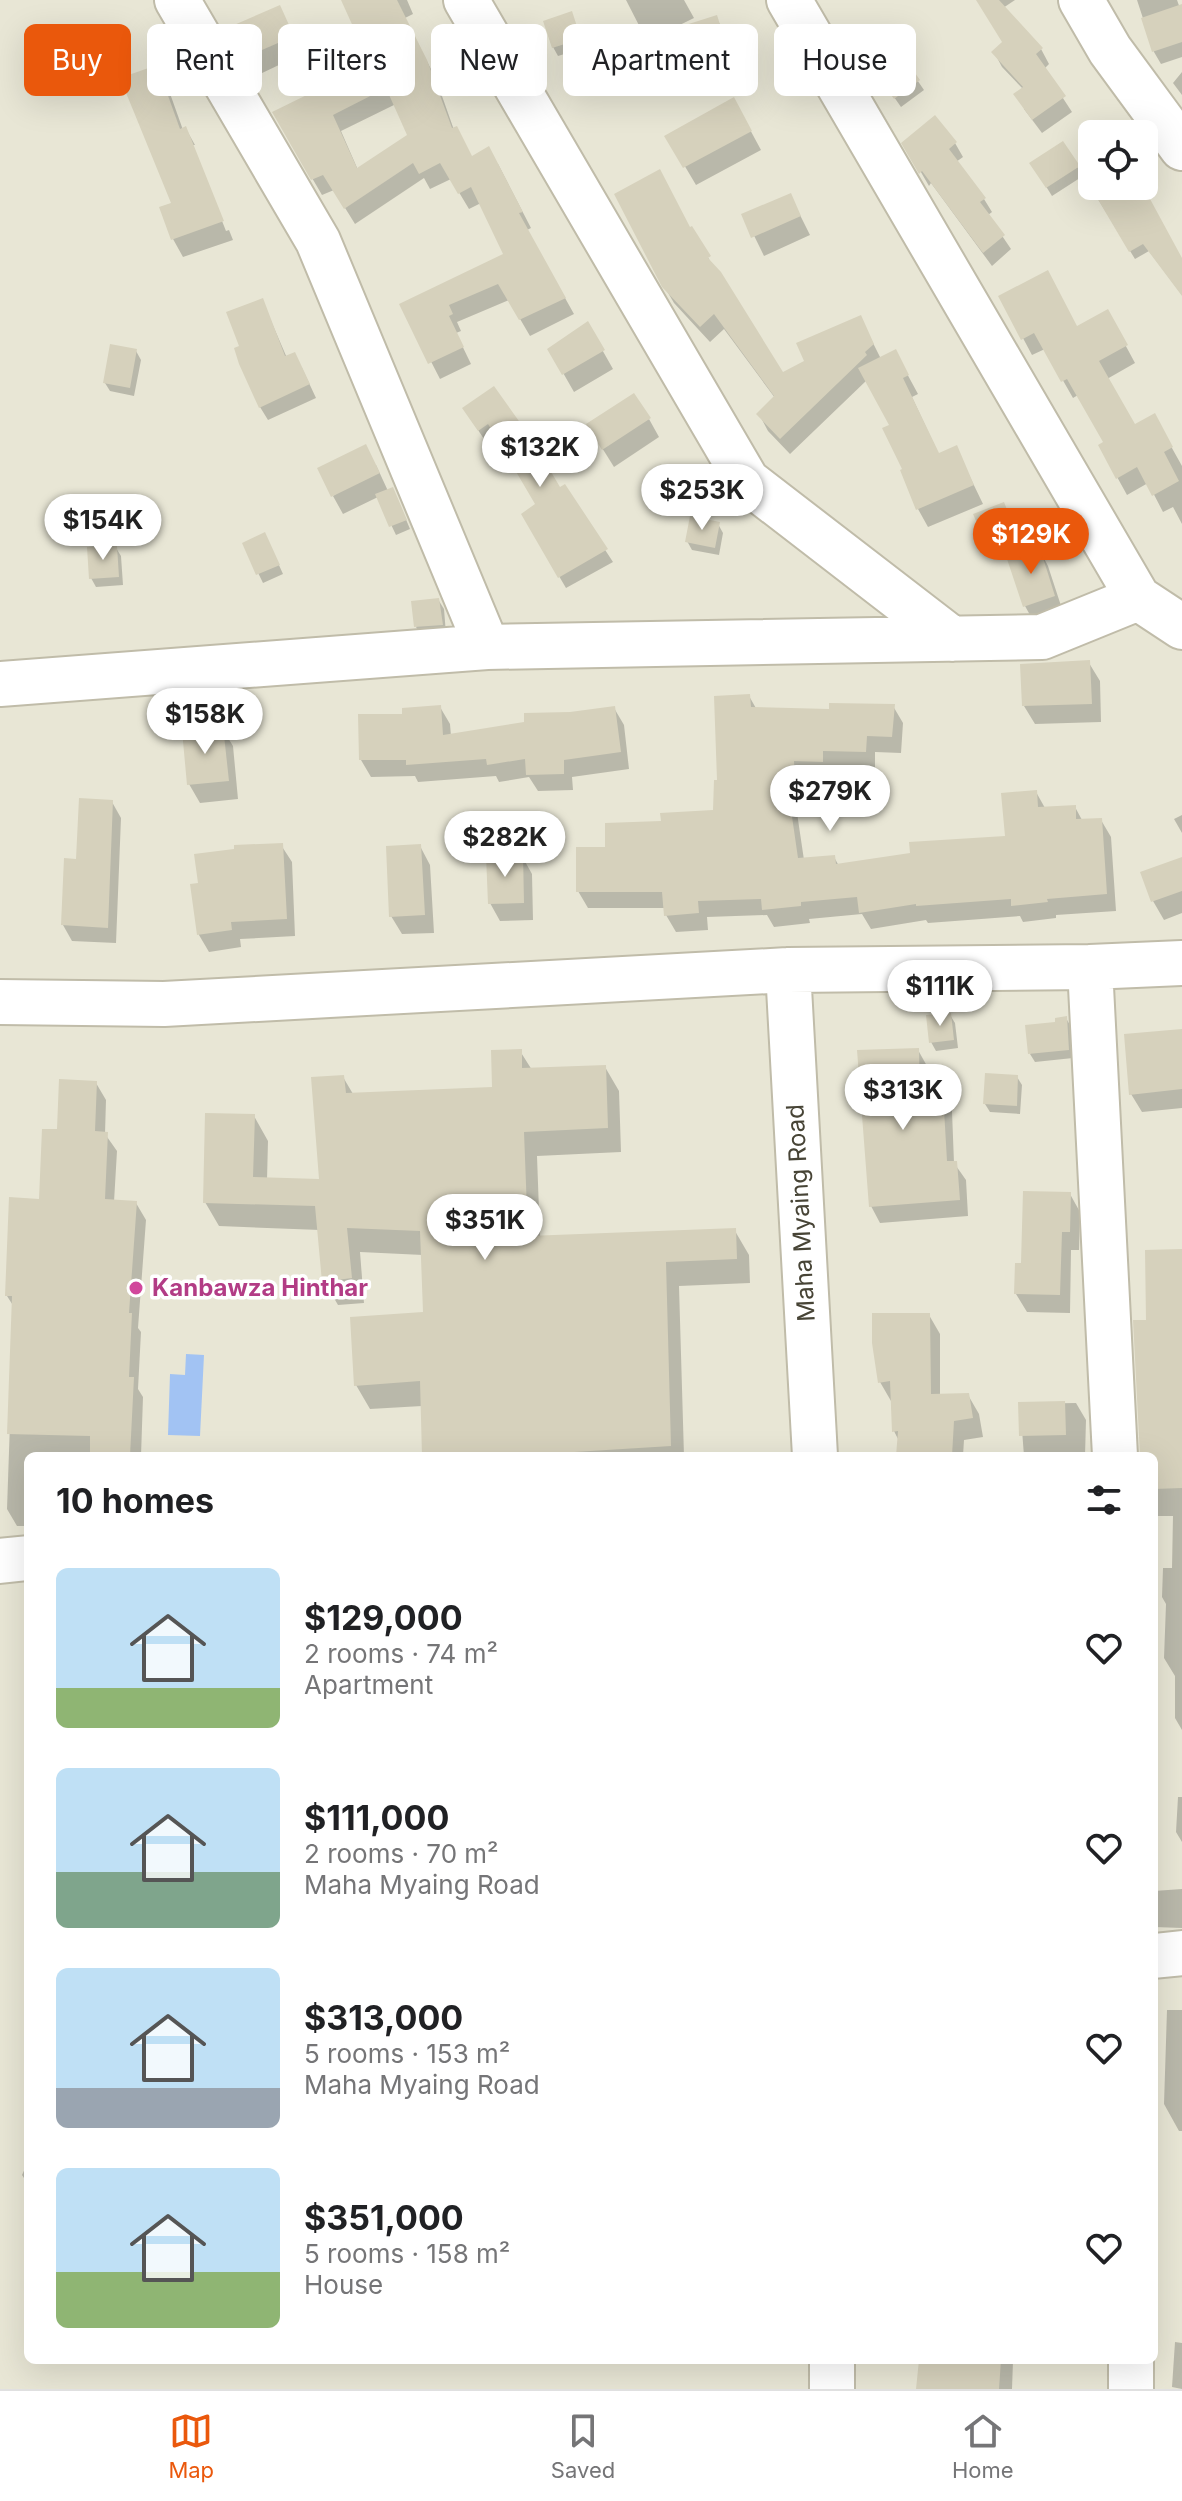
<!DOCTYPE html>
<html lang="en">
<head>
<meta charset="utf-8">
<style>
  :root { --surface:#fff; --page:#f2f2f2; --text:#202124; --muted:#757577; --line:#e0e0e0; --accent:#ea580c }
  body { margin:0; font-family:Inter,sans-serif; background:var(--page); color:var(--text); height:100vh; display:flex; flex-direction:column; font-size:30px; white-space:nowrap }
  * { box-sizing:border-box; margin:0 }
  p { font-size:26px; color:var(--muted) }
  .icon { flex:none; width:44px; height:44px; fill:none; stroke:currentColor; stroke-width:2; stroke-linecap:round; stroke-linejoin:round }
  .map { position:relative; flex:1; overflow:hidden }
  .side { position:absolute; left:24px; top:1452px; width:1134px; height:912px; display:flex; flex-direction:column; background:var(--surface); border-radius:12px; box-shadow:0 8px 32px #0002 }
  .side>* { flex:none }
  .hud { position:absolute; left:24px; top:24px; width:1134px; height:72px; display:flex; gap:16px }
  .controls { position:absolute; left:1078px; top:120px; display:grid; gap:16px }
  .controls a { display:grid; place-items:center; width:80px; height:80px; border-radius:12px; background:var(--surface); box-shadow:0 8px 32px #0002; font-size:40px }
  .price { position:absolute; translate:-50% -68px; padding:0 18px; border-radius:28px; background:#fff; color:#222; font-size:26px; line-height:52px; filter:drop-shadow(0 2px 4px #0008) }
  .price::after { content:''; position:absolute; left:50%; top:48px; width:24px; height:18px; margin-left:-12px; background:inherit; clip-path:polygon(0 0,100% 0,50% 100%) }
  .price.current { background:var(--accent); color:#fff }
  ul { padding:0; list-style:none }
  li { display:flex; align-items:center; gap:24px; height:200px; padding:0 32px }
  li span { display:grid; place-items:center; flex:none; width:224px; height:160px; border-radius:12px; color:#555 }
  li>.icon { margin-inline-start:auto }
  span .icon { width:96px; height:96px; fill:#fffc; stroke-width:1 }
  li b { font-size:34px }
  h2 { display:flex; justify-content:space-between; align-items:center; height:96px; padding:0 32px; font-size:34px }
  .tag { padding:0 28px; border-radius:12px; background:var(--surface); box-shadow:0 8px 32px #0002; font-size:28px; line-height:72px }
  .tag.current { background:var(--accent); color:#fff }
  .tabs { display:flex; justify-content:space-around; align-items:center; height:112px; border-top:2px solid var(--line); background:var(--surface); font-size:22px; color:var(--muted) }
  .tabs a { display:grid; justify-items:center; gap:4px }
  .tabs .current { color:var(--accent) }
  .map>svg:first-child { display:block }
  .residential { fill:#e8e6d5; fill-rule:evenodd }
  .water { fill:#a2c3f3 }
  .shadow { fill:#0003; fill-rule:evenodd }
  .building { fill:#d6d1bc; fill-rule:evenodd }
  .lines { fill:none; stroke-linecap:round; stroke-linejoin:round }
  .minor-casing { stroke:#c0bca9; stroke-width:48 }
  .minor { stroke:#fff; stroke-width:44 }
  .hotel-dot { fill:#d1479c; stroke:#fff; stroke-width:3 }
  .labels { text-anchor:middle; stroke-width:7; stroke-linejoin:round; paint-order:stroke }
  .street-label { font-size:24px; fill:#474436; stroke:#fff }
  .hotel-label { font-size:24px; font-weight:bold; fill:#b23c85; stroke:#fff; text-anchor:start }
</style>
</head>
<body>
<div class="map">
<svg width="1182" height="2389" viewBox="0 0 1182 2389">
  <rect width="100%" height="100%" fill="#f4f3e7"/>
  <path class="residential" d="M 0,0 L 1182,0 L 1182,2389 L 0,2389 ZM 1092,134 L 1144,134 L 1144,186 L 1092,186 ZM 28,1456 L 1154,1456 L 1154,2360 L 28,2360 Z"/>
  <path class="water" d="M 186,1354 L 204,1355 L 200,1436 L 168,1435 L 170,1374 L 185,1375 Z"/>
  <path class="shadow" d="M 343,0 L 407,0 L 413,14 L 405,18 L 436,79 L 454,130 L 472,158 L 498,164 L 531,228 L 527,230 L 574,314 L 530,336 L 509,300 L 457,322 L 461,331 L 456,333 L 471,364 L 440,379 L 402,305 L 505,255 L 481,203 L 469,209 L 451,179 L 430,189 L 424,178 L 355,224 L 334,190 L 322,195 L 274,113 L 373,65 ZM 396,104 L 410,136 L 358,170 L 341,131 Z
    M 626,0 L 684,0 L 694,18 L 647,41 Z
    M 978,0 L 1015,0 L 1003,8 L 1041,49 L 1049,64 L 1044,69 L 1072,112 L 1042,133 L 1024,109 L 1023,89 L 1002,67 L 994,52 L 1005,43 Z
    M 1137,0 L 1177,0 L 1182,14 L 1182,57 L 1161,64 L 1154,52 Z
    M 279,8 L 302,54 L 260,74 L 236,26 Z
    M 571,13 L 584,48 L 558,56 L 553,47 Z
    M 716,17 L 726,36 L 737,69 L 699,81 L 688,62 L 678,29 Z
    M 898,52 L 924,90 L 901,107 L 880,77 Z
    M 156,67 L 167,85 L 183,130 L 186,129 L 195,145 L 192,145 L 226,231 L 229,230 L 233,240 L 183,257 L 173,239 L 173,204 Z
    M 1182,72 L 1182,95 L 1173,83 Z
    M 734,100 L 761,150 L 696,185 L 667,136 Z
    M 904,143 L 955,143 L 963,157 L 956,162 L 984,199 L 992,212 L 988,215 L 1011,249 L 992,266 L 931,183 L 929,186 Z
    M 1063,144 L 1083,176 L 1052,196 L 1037,172 Z
    M 1092,173 L 1092,186 L 1127,186 L 1182,262 L 1182,295 L 1149,251 L 1135,259 L 1085,178 Z
    M 790,195 L 810,235 L 764,256 L 744,215 Z
    M 690,229 L 782,375 L 806,362 L 860,317 L 881,359 L 905,370 L 918,394 L 912,397 L 939,455 L 956,448 L 983,504 L 928,527 L 918,509 L 891,426 L 867,380 L 790,454 L 768,431 L 759,414 L 775,398 L 724,329 L 710,342 L 674,303 L 664,286 Z
    M 1001,297 L 1077,328 L 1107,311 L 1135,363 L 1107,379 L 1134,427 L 1154,416 L 1182,466 L 1182,524 L 1173,507 L 1163,512 L 1148,483 L 1127,495 L 1100,446 L 1106,443 L 1078,395 L 1073,398 L 1045,349 L 1032,355 Z
    M 262,300 L 287,358 L 302,368 L 316,398 L 268,420 L 260,407 L 242,347 Z
    M 587,323 L 613,369 L 574,392 L 550,350 Z
    M 136,351 L 141,360 L 134,396 L 110,391 L 105,383 Z
    M 494,389 L 559,490 L 564,487 L 613,562 L 566,588 L 523,515 L 538,505 L 497,435 L 486,442 L 472,421 Z
    M 649,419 L 659,437 L 614,467 L 599,443 Z
    M 376,465 L 388,491 L 397,498 L 410,529 L 396,535 L 378,497 L 343,514 L 333,496 Z
    M 1008,513 L 1019,541 L 992,552 L 988,543 Z
    M 718,524 L 723,533 L 719,555 L 692,550 L 687,541 Z
    M 269,543 L 283,574 L 263,583 L 244,544 Z
    M 1038,547 L 1048,566 L 1064,615 L 1035,624 L 1025,606 Z
    M 116,548 L 121,556 L 123,585 L 96,587 L 91,578 Z
    M 439,601 L 444,609 L 446,634 L 421,635 L 416,627 Z
    M 1089,663 L 1100,681 L 1101,722 L 1035,724 L 1024,706 Z
    M 749,696 L 757,710 L 831,711 L 893,706 L 903,723 L 901,753 L 875,752 L 875,768 L 831,768 L 831,778 L 803,778 L 804,805 L 796,806 L 804,860 L 834,857 L 839,866 L 1007,837 L 1036,792 L 1045,808 L 1075,807 L 1082,820 L 1101,820 L 1111,837 L 1116,911 L 1056,915 L 1056,918 L 1023,922 L 1020,916 L 928,923 L 926,920 L 871,929 L 862,914 L 809,919 L 810,923 L 774,927 L 767,915 L 707,917 L 708,930 L 676,932 L 666,915 L 666,908 L 588,908 L 578,891 L 607,849 L 663,823 L 715,812 L 719,782 Z
    M 440,707 L 450,724 L 451,736 L 614,708 L 624,725 L 629,769 L 572,777 L 573,790 L 538,791 L 529,777 L 499,782 L 496,776 L 418,782 L 415,776 L 371,777 L 361,760 L 404,716 Z
    M 222,728 L 233,746 L 238,799 L 200,803 L 189,784 Z
    M 112,802 L 121,818 L 116,943 L 72,941 L 63,925 L 78,861 Z
    M 1182,815 L 1182,833 L 1174,819 Z
    M 281,845 L 292,862 L 295,936 L 240,939 L 241,947 L 209,952 L 199,935 L 200,884 Z
    M 420,846 L 430,865 L 434,933 L 402,934 L 391,916 Z
    M 522,856 L 532,874 L 533,920 L 500,921 L 490,903 Z
    M 1182,859 L 1182,913 L 1164,920 L 1153,901 L 1143,873 Z
    M 950,1015 L 955,1023 L 958,1048 L 936,1051 L 931,1042 Z
    M 1066,1018 L 1071,1027 L 1073,1058 L 1035,1062 L 1030,1054 L 1057,1024 Z
    M 1182,1031 L 1182,1108 L 1142,1112 L 1131,1094 Z
    M 918,1050 L 927,1066 L 928,1094 L 942,1094 L 952,1111 L 954,1163 L 966,1180 L 968,1216 L 880,1223 L 871,1206 Z
    M 520,1051 L 532,1070 L 605,1067 L 619,1091 L 621,1152 L 537,1156 L 540,1238 L 735,1231 L 749,1255 L 750,1283 L 679,1286 L 684,1456 L 424,1456 L 422,1406 L 370,1409 L 356,1385 L 425,1314 L 423,1255 L 360,1252 L 364,1303 L 338,1305 L 324,1281 L 320,1230 L 219,1226 L 205,1202 L 254,1116 L 268,1141 L 267,1180 L 321,1181 L 343,1077 L 353,1094 L 494,1089 Z
    M 1017,1077 L 1022,1085 L 1020,1114 L 990,1112 L 985,1104 Z
    M 96,1083 L 106,1100 L 105,1134 L 117,1151 L 114,1202 L 136,1203 L 146,1220 L 138,1328 L 141,1332 L 138,1389 L 143,1397 L 141,1456 L 28,1456 L 28,1526 L 17,1526 L 7,1509 L 14,1307 L 7,1296 L 40,1201 L 59,1131 Z
    M 1070,1194 L 1080,1212 L 1079,1250 L 1071,1250 L 1070,1313 L 1027,1312 L 1016,1294 L 1023,1265 Z
    M 1182,1251 L 1182,1730 L 1175,1718 L 1175,1676 L 1164,1658 L 1166,1604 L 1162,1597 L 1163,1568 L 1172,1568 L 1173,1516 L 1154,1516 L 1154,1456 L 1142,1456 L 1148,1322 Z
    M 929,1315 L 940,1334 L 940,1396 L 968,1395 L 979,1414 L 983,1437 L 964,1440 L 963,1456 L 898,1456 L 899,1441 L 894,1431 L 891,1401 L 880,1382 Z
    M 1076,1403 L 1086,1420 L 1085,1456 L 1024,1456 L 1020,1404 Z
    M 1178,1797 L 1182,1797 L 1182,1842 L 1176,1832 Z
    M 1182,1889 L 1182,1928 L 1154,1927 L 1154,1891 Z
    M 1167,2010 L 1182,2010 L 1182,2131 L 1179,2131 L 1164,2104 Z
    M 28,2162 L 28,2184 L 22,2175 Z
    M 1175,2342 L 1182,2343 L 1182,2389 L 1172,2387 Z
    M 921,2360 L 1058,2360 L 1013,2361 L 1012,2389 L 918,2389 Z"/>
  <path class="building" d="M 341,0 L 397,0 L 427,60 L 452,128 L 457,126 L 472,156 L 489,146 L 523,212 L 519,213 L 566,298 L 519,320 L 498,284 L 449,305 L 453,314 L 449,316 L 464,347 L 428,364 L 399,304 L 503,254 L 471,187 L 458,194 L 440,163 L 419,174 L 413,163 L 344,209 L 323,175 L 311,180 L 272,112 L 370,64 ZM 386,88 L 407,135 L 357,168 L 333,115 Z
    M 976,0 L 999,0 L 1043,48 L 1036,54 L 1066,96 L 1032,120 L 1013,94 L 1023,87 L 991,52 L 1002,42 Z
    M 1182,4 L 1182,42 L 1152,52 L 1141,18 Z
    M 280,5 L 294,36 L 248,56 L 234,25 Z
    M 572,11 L 581,39 L 552,48 L 543,21 Z
    M 717,15 L 728,50 L 686,63 L 676,28 Z
    M 898,49 L 920,80 L 894,99 L 872,68 Z
    M 157,65 L 180,129 L 186,126 L 224,221 L 171,240 L 159,207 L 171,203 L 120,78 Z
    M 734,97 L 752,131 L 683,168 L 664,136 Z
    M 935,115 L 957,142 L 949,149 L 986,198 L 980,202 L 1005,235 L 983,253 L 922,171 L 919,174 L 901,143 Z
    M 1063,141 L 1080,166 L 1046,188 L 1029,163 Z
    M 660,169 L 690,227 L 692,226 L 711,256 L 708,258 L 721,272 L 783,372 L 804,361 L 796,343 L 861,315 L 874,344 L 865,352 L 867,355 L 780,439 L 756,414 L 774,396 L 714,314 L 700,327 L 662,287 L 614,194 Z
    M 1090,186 L 1143,186 L 1182,258 L 1182,296 L 1143,244 L 1129,252 Z
    M 791,193 L 801,216 L 751,238 L 741,214 Z
    M 1048,270 L 1077,326 L 1108,309 L 1128,345 L 1099,361 L 1135,424 L 1155,413 L 1173,447 L 1164,452 L 1179,481 L 1152,496 L 1137,467 L 1116,479 L 1098,445 L 1103,442 L 1067,379 L 1061,382 L 1034,333 L 1021,340 L 998,296 Z
    M 263,298 L 285,356 L 295,352 L 310,384 L 259,408 L 239,364 L 234,348 L 239,346 L 226,312 Z
    M 588,321 L 605,350 L 562,375 L 547,349 Z
    M 110,344 L 137,349 L 130,388 L 103,383 Z
    M 896,349 L 909,375 L 903,378 L 939,453 L 957,445 L 974,485 L 916,510 L 900,470 L 902,469 L 882,428 L 889,425 L 858,368 Z
    M 494,386 L 531,438 L 560,487 L 565,484 L 608,549 L 558,578 L 521,514 L 535,504 L 488,424 L 478,431 L 462,408 Z
    M 634,393 L 651,418 L 602,450 L 586,424 Z
    M 366,444 L 380,473 L 331,497 L 317,468 Z
    M 393,487 L 407,520 L 389,527 L 375,494 Z
    M 1004,502 L 1016,532 L 986,544 L 973,514 Z
    M 690,516 L 720,522 L 715,548 L 685,542 Z
    M 265,532 L 280,565 L 256,575 L 242,543 Z
    M 1039,545 L 1055,596 L 1023,607 L 1006,556 Z
    M 117,546 L 119,577 L 89,579 L 87,547 Z
    M 439,598 L 443,625 L 414,627 L 411,601 Z
    M 1090,660 L 1092,704 L 1022,706 L 1020,664 Z
    M 750,694 L 751,707 L 829,709 L 829,703 L 895,704 L 892,737 L 867,736 L 866,752 L 823,751 L 823,762 L 794,761 L 796,789 L 788,789 L 798,858 L 835,855 L 836,864 L 910,853 L 909,842 L 1005,836 L 1001,793 L 1037,790 L 1038,807 L 1076,805 L 1076,819 L 1102,818 L 1107,894 L 1047,899 L 1048,902 L 1011,906 L 1011,899 L 916,906 L 916,904 L 859,913 L 857,897 L 801,902 L 801,906 L 762,910 L 761,899 L 698,901 L 699,913 L 664,916 L 662,892 L 576,892 L 576,847 L 605,847 L 605,823 L 661,821 L 660,813 L 713,810 L 714,780 L 717,780 L 714,696 Z
    M 441,705 L 443,735 L 524,722 L 524,713 L 570,712 L 615,706 L 621,752 L 564,760 L 564,774 L 526,775 L 525,759 L 487,765 L 486,759 L 406,765 L 406,760 L 359,760 L 358,714 L 402,714 L 402,708 Z
    M 223,726 L 229,781 L 187,785 L 182,730 Z
    M 79,798 L 113,800 L 108,928 L 61,925 L 64,858 L 76,859 Z
    M 283,843 L 287,919 L 231,922 L 232,930 L 197,935 L 190,884 L 198,883 L 194,854 L 234,849 L 234,845 Z
    M 421,844 L 425,915 L 389,917 L 386,846 Z
    M 523,854 L 524,903 L 488,904 L 486,855 Z
    M 1182,857 L 1182,891 L 1151,902 L 1140,872 Z
    M 951,1013 L 954,1040 L 929,1043 L 926,1015 Z
    M 1067,1016 L 1069,1050 L 1028,1054 L 1025,1025 L 1055,1022 L 1055,1018 Z
    M 1182,1029 L 1182,1089 L 1129,1095 L 1124,1034 Z
    M 919,1048 L 920,1093 L 943,1092 L 947,1161 L 957,1161 L 960,1200 L 869,1207 L 857,1050 Z
    M 522,1049 L 522,1068 L 606,1065 L 608,1128 L 524,1132 L 528,1236 L 736,1228 L 737,1259 L 666,1262 L 671,1446 L 510,1456 L 422,1456 L 420,1381 L 354,1386 L 350,1317 L 423,1312 L 420,1231 L 347,1228 L 352,1278 L 322,1282 L 315,1206 L 203,1203 L 205,1113 L 255,1114 L 253,1177 L 319,1179 L 311,1077 L 344,1075 L 346,1093 L 492,1087 L 491,1050 Z
    M 985,1073 L 1018,1075 L 1017,1106 L 983,1104 Z
    M 59,1079 L 97,1081 L 95,1131 L 108,1132 L 105,1199 L 137,1201 L 129,1313 L 132,1313 L 129,1377 L 134,1377 L 130,1456 L 90,1456 L 90,1436 L 7,1434 L 12,1296 L 5,1296 L 9,1197 L 39,1199 L 42,1129 L 57,1129 Z
    M 1023,1191 L 1071,1192 L 1070,1232 L 1062,1232 L 1060,1295 L 1014,1294 L 1015,1263 L 1021,1263 Z
    M 1182,1249 L 1182,1488 L 1154,1489 L 1154,1456 L 1140,1456 L 1133,1320 L 1146,1320 L 1145,1250 Z
    M 872,1313 L 930,1313 L 931,1394 L 969,1393 L 973,1418 L 954,1421 L 952,1456 L 896,1456 L 898,1431 L 892,1432 L 890,1381 L 878,1383 L 872,1343 Z
    M 1065,1401 L 1066,1435 L 1019,1436 L 1018,1402 Z
    M 919,2360 L 1001,2360 L 999,2389 L 916,2389 Z"/>
  <g class="lines">
    <g class="minor-casing">
      <path id="minor" d="M 177,0 L 318,241 L 487,647
        M 466,0 L 747,481 L 952,639
        M 789,0 L 1138,598 L 1182,627
        M 1081,0 L 1110,50 L 1182,148
        M 0,684 L 487,647 L 1042,637 L 1138,598
        M 1090,967 L 1115,1456
        M 788,970 L 815,1456
        M 0,1002 L 164,1004 L 788,970 L 1090,967 L 1182,963
        M 0,1561 L 28,1558
        M 1154,1956 L 1182,1953
        M 832,2389 L 832,2360
        M 1131,2389 L 1131,2360"/>
    </g>
    <use href="#minor" class="minor"/>
  </g>
  <circle class="hotel-dot" cx="136" cy="1288" r="8"/>
  <g class="labels">
    <g class="street-label">
      <text transform="translate(801 1213) rotate(-93)" y="8">Maha Myaing Road</text>
    </g>
    <g class="hotel-label">
      <text x="152" y="1296">Kanbawza Hinthar</text>
    </g>
  </g>
</svg>
<div class="controls">
<a><svg class="icon" aria-label="locate" viewBox="0 0 24 24"><circle cx="12" cy="12" r="6"/><path d="M12 2v4M12 18v4M2 12h4M18 12h4"/></svg></a>
</div>
<b class="price" style="left:540px;top:489px">$132K</b>
<b class="price" style="left:702px;top:532px">$253K</b>
<b class="price" style="left:103px;top:562px">$154K</b>
<b class="price current" style="left:1031px;top:576px">$129K</b>
<b class="price" style="left:205px;top:756px">$158K</b>
<b class="price" style="left:830px;top:833px">$279K</b>
<b class="price" style="left:505px;top:879px">$282K</b>
<b class="price" style="left:940px;top:1028px">$111K</b>
<b class="price" style="left:903px;top:1132px">$313K</b>
<b class="price" style="left:485px;top:1262px">$351K</b>
<div class="hud">
<a class="tag current">Buy</a>
<a class="tag">Rent</a>
<a class="tag">Filters</a>
<a class="tag">New</a>
<a class="tag">Apartment</a>
<a class="tag">House</a>
</div>
<section class="side">
<h2>10 homes<svg class="icon" aria-label="filters" viewBox="0 0 24 24"><path d="M4 7h16M4 17h16"/><circle cx="9" cy="7" r="2"/><circle cx="15" cy="17" r="2"/></svg></h2>
<ul>
<li><span style="background:linear-gradient(#bfe0f5 75%,#8fb573 0)"><svg class="icon" aria-label="home" viewBox="0 0 24 24"><path d="M3 11l9-7 9 7M6 9v11h12V9"/></svg></span><div><b>$129,000</b><p>2 rooms · 74 m²</p><p>Apartment</p></div><svg class="icon" aria-label="heart" viewBox="0 0 24 24"><path d="M12 20l-8-8c-3-5 5-10 8-4 3-6 11-1 8 4z"/></svg></li>
<li><span style="background:linear-gradient(#bfe0f5 65%,#7fa58c 0)"><svg class="icon" aria-label="home" viewBox="0 0 24 24"><path d="M3 11l9-7 9 7M6 9v11h12V9"/></svg></span><div><b>$111,000</b><p>2 rooms · 70 m²</p><p>Maha Myaing Road</p></div><svg class="icon" aria-label="heart" viewBox="0 0 24 24"><path d="M12 20l-8-8c-3-5 5-10 8-4 3-6 11-1 8 4z"/></svg></li>
<li><span style="background:linear-gradient(#bfe0f5 75%,#9aa5b1 0)"><svg class="icon" aria-label="home" viewBox="0 0 24 24"><path d="M3 11l9-7 9 7M6 9v11h12V9"/></svg></span><div><b>$313,000</b><p>5 rooms · 153 m²</p><p>Maha Myaing Road</p></div><svg class="icon" aria-label="heart" viewBox="0 0 24 24"><path d="M12 20l-8-8c-3-5 5-10 8-4 3-6 11-1 8 4z"/></svg></li>
<li><span style="background:linear-gradient(#bfe0f5 65%,#8fb573 0)"><svg class="icon" aria-label="home" viewBox="0 0 24 24"><path d="M3 11l9-7 9 7M6 9v11h12V9"/></svg></span><div><b>$351,000</b><p>5 rooms · 158 m²</p><p>House</p></div><svg class="icon" aria-label="heart" viewBox="0 0 24 24"><path d="M12 20l-8-8c-3-5 5-10 8-4 3-6 11-1 8 4z"/></svg></li>
</ul>
</section>
</div>
<nav class="tabs">
<a class="current"><svg class="icon" aria-label="map" viewBox="0 0 24 24"><path d="M3 6l6-2 6 2 6-2v14l-6 2-6-2-6 2zM9 4v14M15 6v14"/></svg>Map</a>
<a><svg class="icon" aria-label="saved" viewBox="0 0 24 24"><path d="M7 4h10v16l-5-4-5 4z"/></svg>Saved</a>
<a><svg class="icon" aria-label="home" viewBox="0 0 24 24"><path d="M3 11l9-7 9 7M6 9v11h12V9"/></svg>Home</a>
</nav>
</body>
</html>
